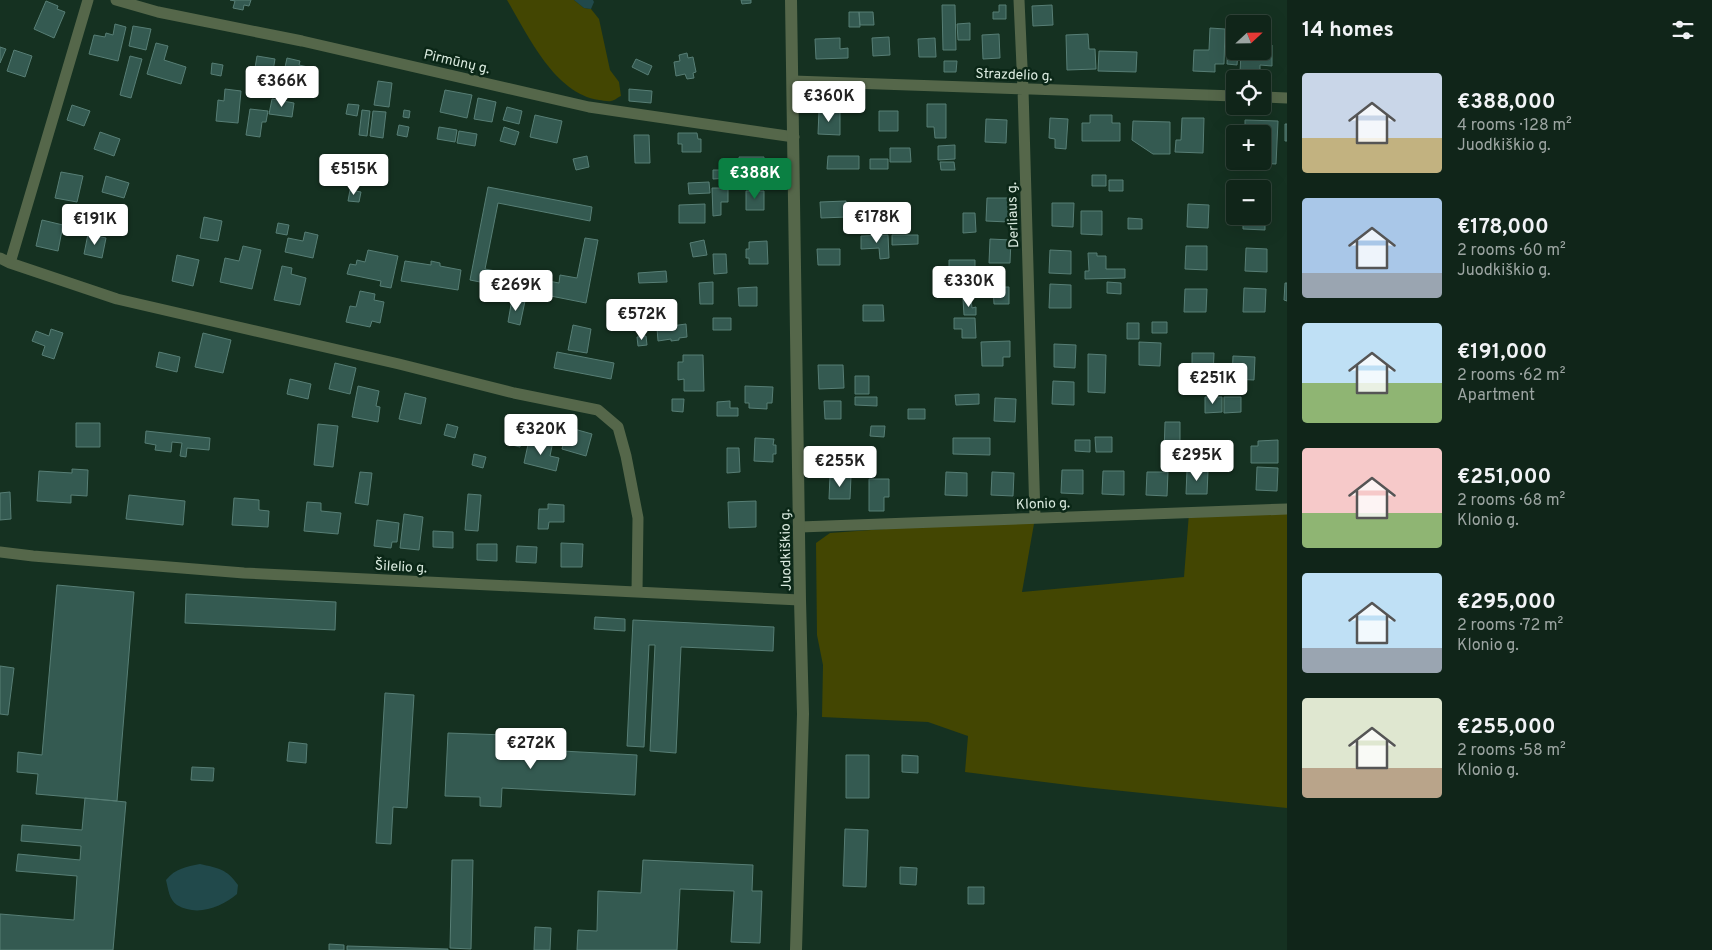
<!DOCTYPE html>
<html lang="en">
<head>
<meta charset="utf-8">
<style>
  :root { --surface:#102519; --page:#192d22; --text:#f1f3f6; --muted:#9ca5a2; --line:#304238; --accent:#0b8043 }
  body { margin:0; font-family:Overpass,sans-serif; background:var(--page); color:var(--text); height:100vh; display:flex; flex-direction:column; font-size:19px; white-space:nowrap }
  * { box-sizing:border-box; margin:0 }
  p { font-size:16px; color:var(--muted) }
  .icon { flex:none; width:28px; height:28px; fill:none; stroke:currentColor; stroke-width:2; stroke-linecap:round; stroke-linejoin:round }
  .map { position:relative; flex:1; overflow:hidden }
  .details { display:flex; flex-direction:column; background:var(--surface); width:425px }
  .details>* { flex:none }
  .needle { width:32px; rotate:68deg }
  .fabs { position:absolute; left:1226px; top:15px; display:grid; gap:10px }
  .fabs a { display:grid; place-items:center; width:45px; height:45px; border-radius:5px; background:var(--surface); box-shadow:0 5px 20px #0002,0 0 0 1px var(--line); font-size:25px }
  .price { position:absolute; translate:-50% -42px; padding:0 11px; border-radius:5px; background:#fff; color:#222; font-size:16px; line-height:32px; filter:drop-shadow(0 1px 2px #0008) }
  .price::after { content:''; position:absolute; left:50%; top:30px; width:15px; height:11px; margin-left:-8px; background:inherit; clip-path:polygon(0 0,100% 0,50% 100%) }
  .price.selected { background:var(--accent); color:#fff }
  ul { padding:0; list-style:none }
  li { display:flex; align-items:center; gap:15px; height:125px; padding:0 15px }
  li span { display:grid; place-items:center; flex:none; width:140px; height:100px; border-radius:5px; color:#555 }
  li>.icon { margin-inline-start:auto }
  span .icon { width:60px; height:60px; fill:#fffc; stroke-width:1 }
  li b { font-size:21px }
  h2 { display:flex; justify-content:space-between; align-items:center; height:60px; padding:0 15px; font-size:21px }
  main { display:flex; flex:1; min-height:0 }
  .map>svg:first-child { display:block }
  .green { fill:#434602 }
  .water { fill:#21494b }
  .building { fill:#345a51; stroke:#577e75 }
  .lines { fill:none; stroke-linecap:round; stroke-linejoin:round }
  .minor { stroke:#55674a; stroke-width:11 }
  .tertiary { stroke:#55674a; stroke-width:12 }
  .labels { text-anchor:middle; stroke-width:5; stroke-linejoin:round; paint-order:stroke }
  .street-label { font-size:14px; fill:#daeadf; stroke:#0b2717 }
</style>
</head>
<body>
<main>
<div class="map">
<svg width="1287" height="950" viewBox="0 0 1287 950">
  <rect width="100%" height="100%" fill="#153121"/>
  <path class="green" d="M 507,0 L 574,0 L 584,8 L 591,9 L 599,19 L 610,70 L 619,82 L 621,96 C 618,97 614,101 611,101 C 608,102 602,100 599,100 C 554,93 528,35 507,0 Z
    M 1287,509 L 1287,808 L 1084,787 L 965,772 L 968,736 L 928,722 L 822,717 L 823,665 L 817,635 L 816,543 L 830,533 L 1035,518 L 1022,592 L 1184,577 L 1189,513 Z"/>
  <path class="water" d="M 574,0 L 593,0 L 594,2 L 591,9 L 584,8 Z
    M 200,864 C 218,868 227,869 238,885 L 237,894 C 222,907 197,917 177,905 C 169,900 168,888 166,880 C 176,868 186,867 200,864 Z"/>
  <path class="building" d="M 230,0 L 251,0 L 249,6 L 244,5 L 243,10 L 233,8 L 235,1 Z
    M 741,0 L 751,0 L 751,3 L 742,4 Z
    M 46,1 L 58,6 L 57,9 L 65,12 L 54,38 L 34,29 Z
    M 942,5 L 955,5 L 956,50 L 943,50 Z
    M 999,5 L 1006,5 L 1006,19 L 993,19 L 993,12 L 999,12 Z
    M 1052,5 L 1053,25 L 1033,26 L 1032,6 Z
    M 849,12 L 859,12 L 860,27 L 849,27 Z
    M 859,12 L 873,12 L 874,25 L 860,25 Z
    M 970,23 L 970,40 L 958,40 L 957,24 Z
    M 115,24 L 126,27 L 118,61 L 89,54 L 94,35 L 105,37 L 106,33 L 113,35 Z
    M 133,26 L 151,29 L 146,50 L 129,46 Z
    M 1210,28 L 1225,29 L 1224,64 L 1215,64 L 1215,72 L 1193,71 L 1194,50 L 1209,50 Z
    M 999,34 L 1000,58 L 983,59 L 982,35 Z
    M 1088,34 L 1089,49 L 1095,49 L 1096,69 L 1067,70 L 1066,35 Z
    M 1228,36 L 1235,36 L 1235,51 L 1238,51 L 1237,65 L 1227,64 Z
    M 889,37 L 890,55 L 873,56 L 872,38 Z
    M 840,38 L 840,49 L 848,48 L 848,58 L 816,59 L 815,39 Z
    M 935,38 L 936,57 L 919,57 L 918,39 Z
    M 156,43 L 168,46 L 164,60 L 186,67 L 181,84 L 147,74 Z
    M 1262,44 L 1272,45 L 1272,66 L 1260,65 L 1260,73 L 1240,72 L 1241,54 L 1257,54 L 1257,51 L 1262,51 Z
    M 0,47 L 6,49 L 0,63 Z
    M 14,50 L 32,56 L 25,77 L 7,71 Z
    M 1099,51 L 1137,52 L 1136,72 L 1098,71 Z
    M 687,53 L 688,58 L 693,57 L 696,72 L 693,73 L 694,78 L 687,79 L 685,74 L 676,76 L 674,62 L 680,61 L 679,55 Z
    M 130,56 L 142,59 L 131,98 L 120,95 Z
    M 257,56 L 275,59 L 270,89 L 252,86 Z
    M 287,58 L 300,61 L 299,65 L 308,67 L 303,91 L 281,86 Z
    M 636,59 L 652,66 L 648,75 L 632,67 Z
    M 944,61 L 957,61 L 956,72 L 944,72 Z
    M 212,63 L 223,65 L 221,76 L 211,74 Z
    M 378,81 L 392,83 L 389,107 L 374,105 Z
    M 225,89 L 241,91 L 238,123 L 216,121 L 218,100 L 224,101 Z
    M 629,89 L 652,91 L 651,103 L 629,101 Z
    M 445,90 L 472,95 L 467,118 L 440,112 Z
    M 478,98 L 496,102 L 492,122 L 474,119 Z
    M 272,99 L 294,103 L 292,117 L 269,114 Z
    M 348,104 L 359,105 L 357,116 L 346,114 Z
    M 927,104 L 946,104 L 946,138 L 935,138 L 934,127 L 927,127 Z
    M 72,105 L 90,111 L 84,126 L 67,120 Z
    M 507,107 L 522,111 L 519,124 L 503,120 Z
    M 250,109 L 268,111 L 266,122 L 262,122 L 260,137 L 246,135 Z
    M 362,110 L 370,111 L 367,136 L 359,135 Z
    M 404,110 L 410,111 L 409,118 L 403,117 Z
    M 373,111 L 386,112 L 383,138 L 370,136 Z
    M 819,111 L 840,112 L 840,135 L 818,134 Z
    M 879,111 L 898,111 L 898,131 L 879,131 Z
    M 535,115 L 562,121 L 557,143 L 530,137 Z
    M 1090,115 L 1112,115 L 1112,123 L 1120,123 L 1120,141 L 1082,141 L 1082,123 L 1090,123 Z
    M 1050,118 L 1068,119 L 1066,149 L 1055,148 L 1055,139 L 1049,138 Z
    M 1182,118 L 1204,118 L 1203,153 L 1175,152 L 1176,140 L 1181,140 Z
    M 986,119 L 1007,120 L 1006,143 L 985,142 Z
    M 1245,120 L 1278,121 L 1276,164 L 1258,163 L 1258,161 L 1262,161 L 1262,134 L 1245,134 Z
    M 1133,121 L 1170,122 L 1170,154 L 1153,154 L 1132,140 Z
    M 1285,124 L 1287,124 L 1287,141 L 1285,141 Z
    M 399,125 L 409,127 L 407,137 L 397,135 Z
    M 439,127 L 457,130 L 455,142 L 437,139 Z
    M 504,127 L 519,132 L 515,145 L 500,141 Z
    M 459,131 L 477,134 L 475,146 L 457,143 Z
    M 100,132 L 120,139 L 114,156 L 94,149 Z
    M 678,133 L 697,133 L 698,139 L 701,139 L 701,152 L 682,152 L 682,144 L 678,144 Z
    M 634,135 L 649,135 L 650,163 L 635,163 Z
    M 955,145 L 955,159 L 938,160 L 938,146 Z
    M 890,148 L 910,148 L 911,162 L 890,162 Z
    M 587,156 L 589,167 L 576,170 L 573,159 Z
    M 828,156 L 859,156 L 859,169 L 827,169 Z
    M 348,157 L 366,161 L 362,182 L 344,178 Z
    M 739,157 L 764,157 L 764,175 L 740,175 Z
    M 870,159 L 888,159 L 888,169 L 870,169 Z
    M 940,162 L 954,162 L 955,170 L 941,170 Z
    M 713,170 L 726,170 L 727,178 L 713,179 Z
    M 61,172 L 83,176 L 77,202 L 55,198 Z
    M 1092,175 L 1106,175 L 1106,186 L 1092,186 Z
    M 106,176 L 129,183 L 124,198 L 102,192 Z
    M 1109,180 L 1123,180 L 1123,191 L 1109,191 Z
    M 709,182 L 710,193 L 689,194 L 688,183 Z
    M 488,187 L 592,207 L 590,221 L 498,203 L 485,269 L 559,283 L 560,275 L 577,278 L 585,238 L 598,240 L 586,303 L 470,280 Z
    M 712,188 L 728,188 L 728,202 L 721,202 L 721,215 L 713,216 Z
    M 350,190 L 361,192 L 359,202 L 348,201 Z
    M 746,191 L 764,191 L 764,210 L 746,210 Z
    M 987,198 L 1009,198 L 1008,222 L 986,221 Z
    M 846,201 L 847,217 L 821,218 L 820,202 Z
    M 1052,203 L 1074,203 L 1073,227 L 1052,226 Z
    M 705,204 L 705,223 L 679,223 L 679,205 Z
    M 1188,204 L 1209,205 L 1208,228 L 1187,227 Z
    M 1262,207 L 1265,207 L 1265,230 L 1243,229 L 1243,216 L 1262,216 Z
    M 1081,211 L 1102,211 L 1102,235 L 1081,234 Z
    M 963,213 L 975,213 L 976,232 L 963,233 Z
    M 204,217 L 222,221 L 218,241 L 200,238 Z
    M 1128,218 L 1142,219 L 1142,229 L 1128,229 Z
    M 42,220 L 63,225 L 58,251 L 36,246 Z
    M 856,220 L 874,220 L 874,231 L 857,231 Z
    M 887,220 L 905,220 L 905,231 L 888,232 Z
    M 278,223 L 289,225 L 287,235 L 276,233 Z
    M 305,232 L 318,235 L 313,258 L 285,252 L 288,238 L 303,241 Z
    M 88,234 L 106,238 L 102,258 L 84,254 Z
    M 888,235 L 889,258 L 880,259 L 879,248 L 861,249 L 861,236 Z
    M 892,235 L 918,235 L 918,244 L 892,245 Z
    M 990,239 L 1011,240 L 1010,263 L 989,263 Z
    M 704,240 L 707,255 L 693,257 L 690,243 Z
    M 767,241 L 768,264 L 749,264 L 749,258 L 746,258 L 746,249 L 749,249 L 749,242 Z
    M 243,246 L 261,250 L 252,289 L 220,282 L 225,258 L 239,261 Z
    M 1186,246 L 1207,246 L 1207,270 L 1185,269 Z
    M 1246,248 L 1267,249 L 1267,272 L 1245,271 Z
    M 817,249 L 840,249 L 840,265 L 818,265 Z
    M 368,250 L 398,256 L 391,288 L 380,286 L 381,281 L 347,274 L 350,264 L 356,265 L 357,260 L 365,262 Z
    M 1050,250 L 1071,251 L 1071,274 L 1049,273 Z
    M 1088,253 L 1097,253 L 1097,256 L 1106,256 L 1106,269 L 1125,269 L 1125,278 L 1085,279 L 1085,271 L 1089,271 Z
    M 713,254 L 726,254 L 727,273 L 714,274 Z
    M 177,255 L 199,260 L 193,286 L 172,281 Z
    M 949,260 L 975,260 L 975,270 L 967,270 L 967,275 L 949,275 Z
    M 405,261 L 431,265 L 431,261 L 440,263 L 440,266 L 461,270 L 458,290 L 401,281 Z
    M 282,266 L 292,268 L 291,274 L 306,278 L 300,305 L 274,300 Z
    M 666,271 L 667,282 L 639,283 L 638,273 Z
    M 713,282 L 713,304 L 700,304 L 699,283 Z
    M 1107,282 L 1121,283 L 1121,294 L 1107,293 Z
    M 1285,283 L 1287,283 L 1287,301 L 1284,300 Z
    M 1050,284 L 1071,285 L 1071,308 L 1049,308 Z
    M 757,287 L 757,306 L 739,306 L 738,288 Z
    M 993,287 L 1009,287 L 1009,304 L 994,304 Z
    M 1244,288 L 1266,289 L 1265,312 L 1243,312 Z
    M 1185,289 L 1207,289 L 1206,312 L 1184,312 Z
    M 360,291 L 375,294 L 374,300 L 384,302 L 380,323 L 372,321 L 370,327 L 346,322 L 350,306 L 356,307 Z
    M 512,299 L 525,301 L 520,325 L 508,322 Z
    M 963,299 L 971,299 L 972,308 L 976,307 L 976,315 L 964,315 Z
    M 863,305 L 883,305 L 884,321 L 863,321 Z
    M 713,318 L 731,318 L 731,330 L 713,330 Z
    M 954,318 L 975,318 L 976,338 L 962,338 L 962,329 L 954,329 Z
    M 1152,322 L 1167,322 L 1167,333 L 1152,333 Z
    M 671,323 L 671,326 L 686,324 L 687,337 L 679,338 L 679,340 L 671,341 L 671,339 L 658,341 L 657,328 L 665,327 L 665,324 Z
    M 1127,323 L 1139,323 L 1139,339 L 1127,339 Z
    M 573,325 L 591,329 L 587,353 L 568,350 Z
    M 51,329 L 63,333 L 54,359 L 42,355 L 45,346 L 32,341 L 36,331 L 49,336 Z
    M 203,333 L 231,340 L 223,373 L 195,367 Z
    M 646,336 L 647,345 L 638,346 L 637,337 Z
    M 1010,341 L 1010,357 L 1003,357 L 1003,366 L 982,366 L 981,342 Z
    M 1139,342 L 1161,343 L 1160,366 L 1139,365 Z
    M 1054,344 L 1076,345 L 1075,368 L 1054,367 Z
    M 159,352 L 180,357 L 177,372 L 156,367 Z
    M 557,352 L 614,363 L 611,379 L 554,368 Z
    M 1192,353 L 1214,353 L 1213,377 L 1192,376 Z
    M 1088,354 L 1106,355 L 1105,393 L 1088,392 Z
    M 683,355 L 703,355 L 704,391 L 684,391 L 684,379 L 678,380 L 678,362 L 683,362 Z
    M 1233,356 L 1255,357 L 1254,380 L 1232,379 Z
    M 335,363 L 356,368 L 350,394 L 329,389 Z
    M 818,365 L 843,365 L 844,388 L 819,389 Z
    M 855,376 L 869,376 L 869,394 L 855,394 Z
    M 290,379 L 311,384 L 308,399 L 287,394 Z
    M 1053,381 L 1074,382 L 1074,405 L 1052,404 Z
    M 358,386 L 379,391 L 376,406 L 380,407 L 378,422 L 352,417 Z
    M 745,386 L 773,387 L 772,403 L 767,403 L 767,409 L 749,408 L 749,403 L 745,403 Z
    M 405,393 L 426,398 L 421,424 L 399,419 Z
    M 979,394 L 979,404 L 956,405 L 955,395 Z
    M 855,397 L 877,397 L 877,406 L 855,405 Z
    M 1205,397 L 1222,397 L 1222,412 L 1205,413 Z
    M 1224,397 L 1241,397 L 1241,412 L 1224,413 Z
    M 995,398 L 1016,399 L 1015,422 L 994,421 Z
    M 672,399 L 684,399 L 683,412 L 672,411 Z
    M 730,401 L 730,408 L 738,408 L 738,416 L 717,416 L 717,402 Z
    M 824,401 L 841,401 L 841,419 L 825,419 Z
    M 908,409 L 925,409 L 925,419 L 908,419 Z
    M 539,420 L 553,423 L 550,439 L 535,435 Z
    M 1165,422 L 1180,422 L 1180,442 L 1194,442 L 1194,457 L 1164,456 Z
    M 76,423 L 100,423 L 100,447 L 76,447 Z
    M 318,424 L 338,426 L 333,467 L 314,465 Z
    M 447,424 L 458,427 L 455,438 L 444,435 Z
    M 871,426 L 885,426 L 884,437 L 870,436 Z
    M 567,427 L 592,434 L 586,456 L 562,449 Z
    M 146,431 L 210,438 L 209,450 L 187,448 L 186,457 L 180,456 L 182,443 L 172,442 L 171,452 L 155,450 L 156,445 L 145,443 Z
    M 511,433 L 523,436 L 520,447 L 508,444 Z
    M 1095,437 L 1112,437 L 1112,452 L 1096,452 Z
    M 755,438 L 774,439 L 773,445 L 776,445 L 776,454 L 773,454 L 773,462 L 754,461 Z
    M 953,438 L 990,438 L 990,455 L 953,454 Z
    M 529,440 L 552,446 L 550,456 L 559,458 L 556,471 L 524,463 Z
    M 1075,440 L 1090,440 L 1090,452 L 1075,451 Z
    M 1278,440 L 1278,463 L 1251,463 L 1251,446 L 1258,446 L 1258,441 Z
    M 727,448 L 739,448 L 740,472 L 727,473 Z
    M 474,454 L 486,457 L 483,468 L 472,465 Z
    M 1257,467 L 1278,468 L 1277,491 L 1256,490 Z
    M 72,469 L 88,470 L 87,496 L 71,495 L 71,503 L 37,501 L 39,471 L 72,473 Z
    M 1062,470 L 1083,470 L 1083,494 L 1061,493 Z
    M 1187,470 L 1208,471 L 1207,494 L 1186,494 Z
    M 1103,471 L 1124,471 L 1124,495 L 1102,494 Z
    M 360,472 L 372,473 L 368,505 L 355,503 Z
    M 946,472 L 967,473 L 967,496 L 945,495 Z
    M 992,472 L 1014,473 L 1013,496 L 991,495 Z
    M 1147,472 L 1168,472 L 1167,496 L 1146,495 Z
    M 830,476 L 851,476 L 850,499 L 829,499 Z
    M 869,479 L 889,479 L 889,497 L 884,497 L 884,511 L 869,511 Z
    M 10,492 L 11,519 L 0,520 L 0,493 Z
    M 468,494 L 481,495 L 478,531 L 465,530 Z
    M 129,495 L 185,501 L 183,525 L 126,519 Z
    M 234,498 L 259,500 L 259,510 L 269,511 L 268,527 L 232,525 Z
    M 756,501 L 756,527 L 729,528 L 728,502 Z
    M 307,502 L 321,503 L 321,511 L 341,513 L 338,534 L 304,531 Z
    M 548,504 L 564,505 L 564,522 L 549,522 L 548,529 L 538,529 L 539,509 L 548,509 Z
    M 404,514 L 423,517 L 419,550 L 400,548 Z
    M 377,520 L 399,523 L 397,542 L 392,542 L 391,548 L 374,546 Z
    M 433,531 L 453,532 L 453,548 L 433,547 Z
    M 561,543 L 583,544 L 582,567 L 561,567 Z
    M 477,544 L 497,544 L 497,561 L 477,560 Z
    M 517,546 L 537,547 L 536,563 L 516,562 Z
    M 57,585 L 134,592 L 117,801 L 36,794 L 38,774 L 17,772 L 18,752 L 42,755 Z
    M 186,594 L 336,602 L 335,630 L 185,623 Z
    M 595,617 L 625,619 L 625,631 L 594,629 Z
    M 633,620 L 774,627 L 773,651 L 681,647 L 676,753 L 650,751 L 655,645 L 649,645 L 644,747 L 627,746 Z
    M 0,666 L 14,668 L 8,715 L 0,714 Z
    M 385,693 L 414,695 L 407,808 L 393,807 L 391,844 L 376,843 Z
    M 448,733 L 506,735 L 505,748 L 637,755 L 635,795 L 502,788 L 501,807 L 480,806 L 480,797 L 445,796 Z
    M 289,742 L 307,744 L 306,763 L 287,761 Z
    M 846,755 L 869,755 L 869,798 L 846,798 Z
    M 902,755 L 918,756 L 918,773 L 902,772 Z
    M 192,767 L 214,768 L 213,781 L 191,780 Z
    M 85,798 L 126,802 L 113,950 L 0,950 L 0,914 L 74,920 L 77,876 L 16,871 L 18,854 L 80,860 L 81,846 L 21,841 L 22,825 L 82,830 Z
    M 845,829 L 868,830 L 866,887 L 843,886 Z
    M 452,860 L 473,860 L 471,949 L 450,948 Z
    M 643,860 L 753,865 L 752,891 L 762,891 L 760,943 L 731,942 L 734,891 L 680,889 L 677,950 L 577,950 L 578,930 L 597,931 L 598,891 L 641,893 Z
    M 900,867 L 917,868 L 916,885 L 900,884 Z
    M 968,887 L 984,887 L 984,904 L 968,904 Z
    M 535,927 L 551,928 L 550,950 L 534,950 Z
    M 329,944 L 344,945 L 344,950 L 329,950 Z
    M 347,946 L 448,949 L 448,950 L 347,950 Z"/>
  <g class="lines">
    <path class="minor" d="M 116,0 L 158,12 L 302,41 L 589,107 L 794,137
      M 1019,0 L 1023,89 L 1035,518
      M 793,81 L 1235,96
      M 1262,97 L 1287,98
      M 0,258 L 10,263 L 117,299 L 399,364 L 514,393 L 598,410 L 618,427 L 626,456 L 638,518 L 637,592
      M 10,263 L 88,0
      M 800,527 L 1287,509
      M 0,552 L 33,556 L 244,573 L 800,600"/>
    <path class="tertiary" d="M 791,0 L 800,600 L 803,714 L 796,950"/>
  </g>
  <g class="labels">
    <g class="street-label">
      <text transform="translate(457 61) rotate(13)" y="5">Pirmūnų g.</text>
      <text transform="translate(1014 74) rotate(2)" y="5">Strazdelio g.</text>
      <text transform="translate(1012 215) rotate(-92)" y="5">Derliaus g.</text>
      <text transform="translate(1043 503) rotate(-2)" y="5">Klonio g.</text>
      <text transform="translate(785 550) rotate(-91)" y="5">Juodkiškio g.</text>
      <text transform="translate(401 566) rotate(3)" y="5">Šilelio g.</text>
    </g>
  </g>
</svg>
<div class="fabs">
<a><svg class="needle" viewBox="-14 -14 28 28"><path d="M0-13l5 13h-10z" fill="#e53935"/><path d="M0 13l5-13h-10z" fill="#9ca5a2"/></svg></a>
<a><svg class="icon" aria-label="locate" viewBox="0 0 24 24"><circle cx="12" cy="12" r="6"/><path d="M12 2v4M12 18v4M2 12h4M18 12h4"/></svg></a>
<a>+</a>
<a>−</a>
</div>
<b class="price" style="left:282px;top:108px">€366K</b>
<b class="price" style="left:829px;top:123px">€360K</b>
<b class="price" style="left:354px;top:196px">€515K</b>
<b class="price selected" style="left:755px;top:200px">€388K</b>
<b class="price" style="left:877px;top:244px">€178K</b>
<b class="price" style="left:95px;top:246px">€191K</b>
<b class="price" style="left:969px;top:308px">€330K</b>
<b class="price" style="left:516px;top:312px">€269K</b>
<b class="price" style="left:642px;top:341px">€572K</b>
<b class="price" style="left:1213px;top:405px">€251K</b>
<b class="price" style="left:541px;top:456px">€320K</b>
<b class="price" style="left:1197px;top:482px">€295K</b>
<b class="price" style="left:840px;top:488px">€255K</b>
<b class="price" style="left:531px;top:770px">€272K</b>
</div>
<section class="details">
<h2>14 homes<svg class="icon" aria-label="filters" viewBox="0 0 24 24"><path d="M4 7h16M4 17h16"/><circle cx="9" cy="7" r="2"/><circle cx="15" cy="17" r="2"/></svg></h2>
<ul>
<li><span style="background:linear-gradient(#c9d6e8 65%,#c2b280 0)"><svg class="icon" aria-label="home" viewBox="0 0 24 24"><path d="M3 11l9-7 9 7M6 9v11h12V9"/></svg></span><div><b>€388,000</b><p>4 rooms · 128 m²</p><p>Juodkiškio g.</p></div></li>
<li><span style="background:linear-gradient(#a9c7e8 75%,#9aa5b1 0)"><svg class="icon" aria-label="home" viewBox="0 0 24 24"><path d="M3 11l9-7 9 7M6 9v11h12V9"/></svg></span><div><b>€178,000</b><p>2 rooms · 60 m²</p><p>Juodkiškio g.</p></div></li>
<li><span style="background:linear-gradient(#bfe0f5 60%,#8fb573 0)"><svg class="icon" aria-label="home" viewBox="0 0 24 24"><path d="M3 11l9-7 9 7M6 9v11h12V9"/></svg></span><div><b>€191,000</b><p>2 rooms · 62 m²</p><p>Apartment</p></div></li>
<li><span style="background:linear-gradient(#f6c9c9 65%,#8fb573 0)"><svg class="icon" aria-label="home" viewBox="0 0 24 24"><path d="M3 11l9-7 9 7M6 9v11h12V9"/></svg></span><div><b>€251,000</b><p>2 rooms · 68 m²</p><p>Klonio g.</p></div></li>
<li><span style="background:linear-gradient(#bfe0f5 75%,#9aa5b1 0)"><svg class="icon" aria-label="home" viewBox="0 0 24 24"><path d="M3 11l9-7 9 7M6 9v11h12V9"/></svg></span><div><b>€295,000</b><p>2 rooms · 72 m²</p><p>Klonio g.</p></div></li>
<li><span style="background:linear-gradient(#dfe7d0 70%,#b9a48a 0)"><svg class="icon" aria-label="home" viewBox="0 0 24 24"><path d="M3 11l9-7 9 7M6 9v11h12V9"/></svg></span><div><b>€255,000</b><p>2 rooms · 58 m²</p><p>Klonio g.</p></div></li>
</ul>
</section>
</main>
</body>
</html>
